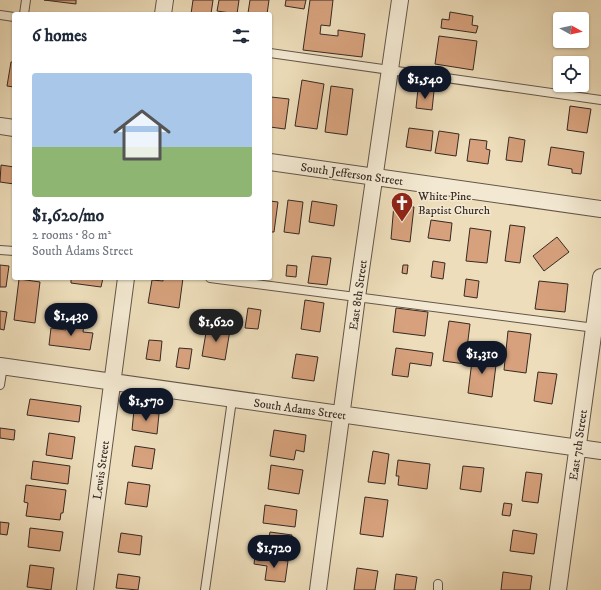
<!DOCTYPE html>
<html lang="en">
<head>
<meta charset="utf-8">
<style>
  :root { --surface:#fff; --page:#f2f2f3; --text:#1f2937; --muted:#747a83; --accent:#111827 }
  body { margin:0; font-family:"IM FELL DW Pica",serif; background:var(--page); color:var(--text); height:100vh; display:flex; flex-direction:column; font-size:15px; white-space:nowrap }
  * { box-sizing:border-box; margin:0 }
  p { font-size:13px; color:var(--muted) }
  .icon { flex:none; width:22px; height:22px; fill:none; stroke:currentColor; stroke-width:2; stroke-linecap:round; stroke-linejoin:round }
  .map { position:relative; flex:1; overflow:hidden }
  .details { position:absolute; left:12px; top:12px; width:260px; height:268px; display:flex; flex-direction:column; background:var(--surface); border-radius:4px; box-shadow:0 1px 3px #0004 }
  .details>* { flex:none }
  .needle { width:26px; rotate:98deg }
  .buttons { position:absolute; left:553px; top:12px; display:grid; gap:8px }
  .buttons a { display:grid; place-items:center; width:36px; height:36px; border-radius:4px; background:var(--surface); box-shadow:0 1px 3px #0004; font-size:20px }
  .price { position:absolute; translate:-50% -34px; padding:0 9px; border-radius:14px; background:var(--accent); color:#fff; font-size:13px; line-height:26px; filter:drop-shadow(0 1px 2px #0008) }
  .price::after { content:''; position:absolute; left:50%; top:24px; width:12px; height:9px; margin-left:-6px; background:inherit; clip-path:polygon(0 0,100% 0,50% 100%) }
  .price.on { background:#222; color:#fff }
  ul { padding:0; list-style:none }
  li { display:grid; align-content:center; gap:8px; height:212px; padding:0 20px }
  li span { display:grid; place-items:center; height:124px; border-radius:4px; color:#555 }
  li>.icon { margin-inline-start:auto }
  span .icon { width:72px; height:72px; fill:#fffc; stroke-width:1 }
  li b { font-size:17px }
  h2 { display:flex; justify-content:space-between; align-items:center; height:48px; padding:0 20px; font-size:17px }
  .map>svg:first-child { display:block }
  .building { fill:#d6a17c; stroke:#362924 }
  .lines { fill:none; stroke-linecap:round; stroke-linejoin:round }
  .lane-casing { stroke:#64564a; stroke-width:10 }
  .street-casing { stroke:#64564a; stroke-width:18 }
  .lane { stroke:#f3e9d2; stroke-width:8 }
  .street { stroke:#f3e9d2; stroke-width:16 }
  .labels { text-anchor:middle; stroke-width:3; stroke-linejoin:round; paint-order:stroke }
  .street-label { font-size:12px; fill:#362924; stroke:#f3e9d2 }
  .poi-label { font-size:12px; fill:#362924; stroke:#f3e9d2; text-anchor:start }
</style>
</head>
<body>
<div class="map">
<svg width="601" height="590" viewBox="0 0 601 590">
  <rect width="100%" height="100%" fill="#edddba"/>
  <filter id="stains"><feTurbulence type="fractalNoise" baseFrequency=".005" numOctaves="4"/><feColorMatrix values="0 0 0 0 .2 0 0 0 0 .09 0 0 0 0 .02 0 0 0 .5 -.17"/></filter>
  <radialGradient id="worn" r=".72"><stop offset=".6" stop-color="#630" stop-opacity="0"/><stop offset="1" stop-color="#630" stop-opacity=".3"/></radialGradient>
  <path class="building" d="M 44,0 L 76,0 L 76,4 Z
    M 193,0 L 213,0 L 211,14 L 191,14 Z
    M 219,0 L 239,0 L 237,14 L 217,11 Z
    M 250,0 L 269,0 L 267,14 L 248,13 Z
    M 286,0 L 306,0 L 304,9 L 285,6 Z
    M 310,0 L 333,0 L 330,26 L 321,25 L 320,34 L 338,36 L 338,30 L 365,34 L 362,57 L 303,50 Z
    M 450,12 L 473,16 L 472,25 L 478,26 L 476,33 L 441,28 L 442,19 L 449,20 Z
    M 439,36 L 477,41 L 473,70 L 435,64 Z
    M 11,62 L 14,62 L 14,87 L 7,86 Z
    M 302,80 L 324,84 L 317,129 L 295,126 Z
    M 331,86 L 353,89 L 347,135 L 325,132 Z
    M 418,89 L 434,91 L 432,110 L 416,108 Z
    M 271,97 L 289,99 L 285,129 L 270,127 Z
    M 570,106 L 591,109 L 587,133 L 567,130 Z
    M 409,128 L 433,131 L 431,151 L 406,147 Z
    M 439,131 L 459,134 L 456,156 L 435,153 Z
    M 509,137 L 525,140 L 522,162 L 506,160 Z
    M 470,139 L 487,141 L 486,149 L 490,150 L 488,164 L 467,161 Z
    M 551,147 L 584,152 L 581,174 L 572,173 L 572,169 L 548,165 Z
    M 1,165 L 14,167 L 14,184 L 0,182 Z
    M 288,200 L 303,202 L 299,234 L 284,232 Z
    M 270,201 L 278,202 L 274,232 L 270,232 Z
    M 312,201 L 337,205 L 334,226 L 309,222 Z
    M 394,204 L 414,207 L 410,242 L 391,239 Z
    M 431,220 L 452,223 L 450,241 L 428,238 Z
    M 510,225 L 525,227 L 520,263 L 505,261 Z
    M 470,228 L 491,231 L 487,263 L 466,261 Z
    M 557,237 L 569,252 L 544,271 L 533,256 Z
    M 312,256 L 331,258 L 327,285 L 308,283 Z
    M 433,261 L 445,263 L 443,279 L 431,277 Z
    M 0,265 L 9,266 L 6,287 L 0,287 Z
    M 287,265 L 297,266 L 296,277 L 286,276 Z
    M 403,265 L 408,265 L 407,274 L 402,273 Z
    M 71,278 L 103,278 L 101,287 L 71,283 Z
    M 163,278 L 183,278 L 179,308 L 148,303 L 152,280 L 163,281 Z
    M 19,279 L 40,282 L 35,323 L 14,320 Z
    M 466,279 L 479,281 L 477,298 L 464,296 Z
    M 539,281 L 568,284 L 565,312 L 535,309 Z
    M 305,300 L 324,303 L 320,332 L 301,329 Z
    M 248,308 L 261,310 L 258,329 L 245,328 Z
    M 396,308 L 428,312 L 425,336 L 393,332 Z
    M 0,311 L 7,312 L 4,330 L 0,329 Z
    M 449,321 L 470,324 L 465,364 L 443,361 Z
    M 67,322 L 84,324 L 83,332 L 93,333 L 90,350 L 49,345 L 51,328 L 66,330 Z
    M 207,327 L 230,330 L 225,360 L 202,356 Z
    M 508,331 L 531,334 L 526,373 L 504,370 Z
    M 149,340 L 162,341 L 160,361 L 146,359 Z
    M 179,348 L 192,349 L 189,369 L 176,367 Z
    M 396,348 L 433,353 L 431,366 L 410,363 L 408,377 L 392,375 Z
    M 473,353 L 497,357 L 492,397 L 468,393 Z
    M 296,354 L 318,357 L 314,381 L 292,378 Z
    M 538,372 L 557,374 L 552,404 L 534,401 Z
    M 30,399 L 81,406 L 79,422 L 27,415 Z
    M 134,410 L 159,414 L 157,434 L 132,430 Z
    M 0,428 L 15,430 L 14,440 L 0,438 Z
    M 274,430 L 306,435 L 304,452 L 296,450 L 294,460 L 270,456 Z
    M 49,433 L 75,437 L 72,459 L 46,455 Z
    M 135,446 L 155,449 L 152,469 L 132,466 Z
    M 373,451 L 389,454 L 385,484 L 368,482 Z
    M 398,460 L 430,464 L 427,489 L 398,485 L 399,476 L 396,476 Z
    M 33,461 L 70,466 L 68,484 L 31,479 Z
    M 271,465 L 303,470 L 299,494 L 268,489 Z
    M 463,466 L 484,468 L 481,492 L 460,489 Z
    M 526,472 L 542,474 L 538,503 L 522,501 Z
    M 128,482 L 150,485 L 147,507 L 125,504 Z
    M 26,485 L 66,490 L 63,513 L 61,513 L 60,520 L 26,516 L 28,503 L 24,502 Z
    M 365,497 L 388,500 L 383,537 L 360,534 Z
    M 504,503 L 512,504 L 510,516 L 502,515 Z
    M 265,505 L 297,510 L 295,527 L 263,523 Z
    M 0,522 L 9,523 L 7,535 L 0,534 Z
    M 30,528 L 63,532 L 60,551 L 28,547 Z
    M 513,530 L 537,534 L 534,554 L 510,551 Z
    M 270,532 L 292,535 L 289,552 L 267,549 Z
    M 121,533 L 142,536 L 140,555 L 118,552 Z
    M 255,557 L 288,561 L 285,582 L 265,580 L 267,566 L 254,564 Z
    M 30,565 L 54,568 L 51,590 L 27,587 Z
    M 357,568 L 378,571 L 375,590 L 354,590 Z
    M 503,572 L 532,576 L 530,590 L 501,590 Z
    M 118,574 L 140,577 L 138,590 L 116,588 Z
    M 396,574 L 417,577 L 415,590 L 394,590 Z"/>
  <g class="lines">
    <g class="lane-casing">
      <path id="lane" d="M 24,14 L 26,0
        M 0,15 L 14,17
        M 270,53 L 601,100
        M 0,250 L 14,251
        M 210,278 L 595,328
        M 0,385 L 3,366
        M 205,590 L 232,400
        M 438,590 L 438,584"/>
    </g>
    <g class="street-casing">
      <path id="street" d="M 163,14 L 165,0
        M 0,126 L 14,128
        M 270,162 L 601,209
        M 0,366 L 601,451
        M 85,590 L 126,278
        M 318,590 L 357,297 L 400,0
        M 558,590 L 601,277"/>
    </g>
    <use href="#lane" class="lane"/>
    <use href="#street" class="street"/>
  </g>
  <defs>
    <g id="church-pin" transform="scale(1.15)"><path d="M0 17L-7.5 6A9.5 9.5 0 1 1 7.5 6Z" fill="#8f2418" stroke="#f3e9d2"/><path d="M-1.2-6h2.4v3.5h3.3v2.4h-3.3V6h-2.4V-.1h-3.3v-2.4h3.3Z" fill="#fff"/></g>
  </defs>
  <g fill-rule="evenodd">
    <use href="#church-pin" x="402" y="203"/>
  </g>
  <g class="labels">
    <g class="street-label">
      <text transform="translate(352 174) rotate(8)" y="4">South Jefferson Street</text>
      <text transform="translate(358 295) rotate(-82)" y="4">East 8th Street</text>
      <text transform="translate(300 409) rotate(8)" y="4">South Adams Street</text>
      <text transform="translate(578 445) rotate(-82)" y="4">East 7th Street</text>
      <text transform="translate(101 470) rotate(-82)" y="4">Lewis Street</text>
    </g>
    <g class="poi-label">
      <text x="418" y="200">White Pine<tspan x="418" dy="14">Baptist Church</tspan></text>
    </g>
  </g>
  <rect width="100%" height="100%" filter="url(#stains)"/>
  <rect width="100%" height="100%" fill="url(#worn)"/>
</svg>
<div class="buttons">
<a><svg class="needle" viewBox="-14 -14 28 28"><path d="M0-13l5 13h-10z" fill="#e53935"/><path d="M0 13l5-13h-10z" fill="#747a83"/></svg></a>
<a><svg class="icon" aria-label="locate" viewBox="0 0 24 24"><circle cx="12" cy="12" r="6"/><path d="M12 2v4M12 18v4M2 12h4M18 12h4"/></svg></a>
</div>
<b class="price" style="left:425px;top:100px">$1,540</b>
<b class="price" style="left:71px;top:337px">$1,430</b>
<b class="price on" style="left:216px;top:343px">$1,620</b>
<b class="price" style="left:482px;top:375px">$1,310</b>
<b class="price" style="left:146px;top:422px">$1,570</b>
<b class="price" style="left:274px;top:569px">$1,720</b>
<section class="details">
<h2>6 homes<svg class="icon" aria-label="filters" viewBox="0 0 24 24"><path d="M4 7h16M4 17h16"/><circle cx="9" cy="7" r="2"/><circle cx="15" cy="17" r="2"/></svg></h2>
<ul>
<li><span style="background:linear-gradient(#a9c7e8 60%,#8fb573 0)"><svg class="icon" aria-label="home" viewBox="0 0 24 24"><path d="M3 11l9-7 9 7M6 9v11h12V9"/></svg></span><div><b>$1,620/mo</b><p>2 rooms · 80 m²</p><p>South Adams Street</p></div></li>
</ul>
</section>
</div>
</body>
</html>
